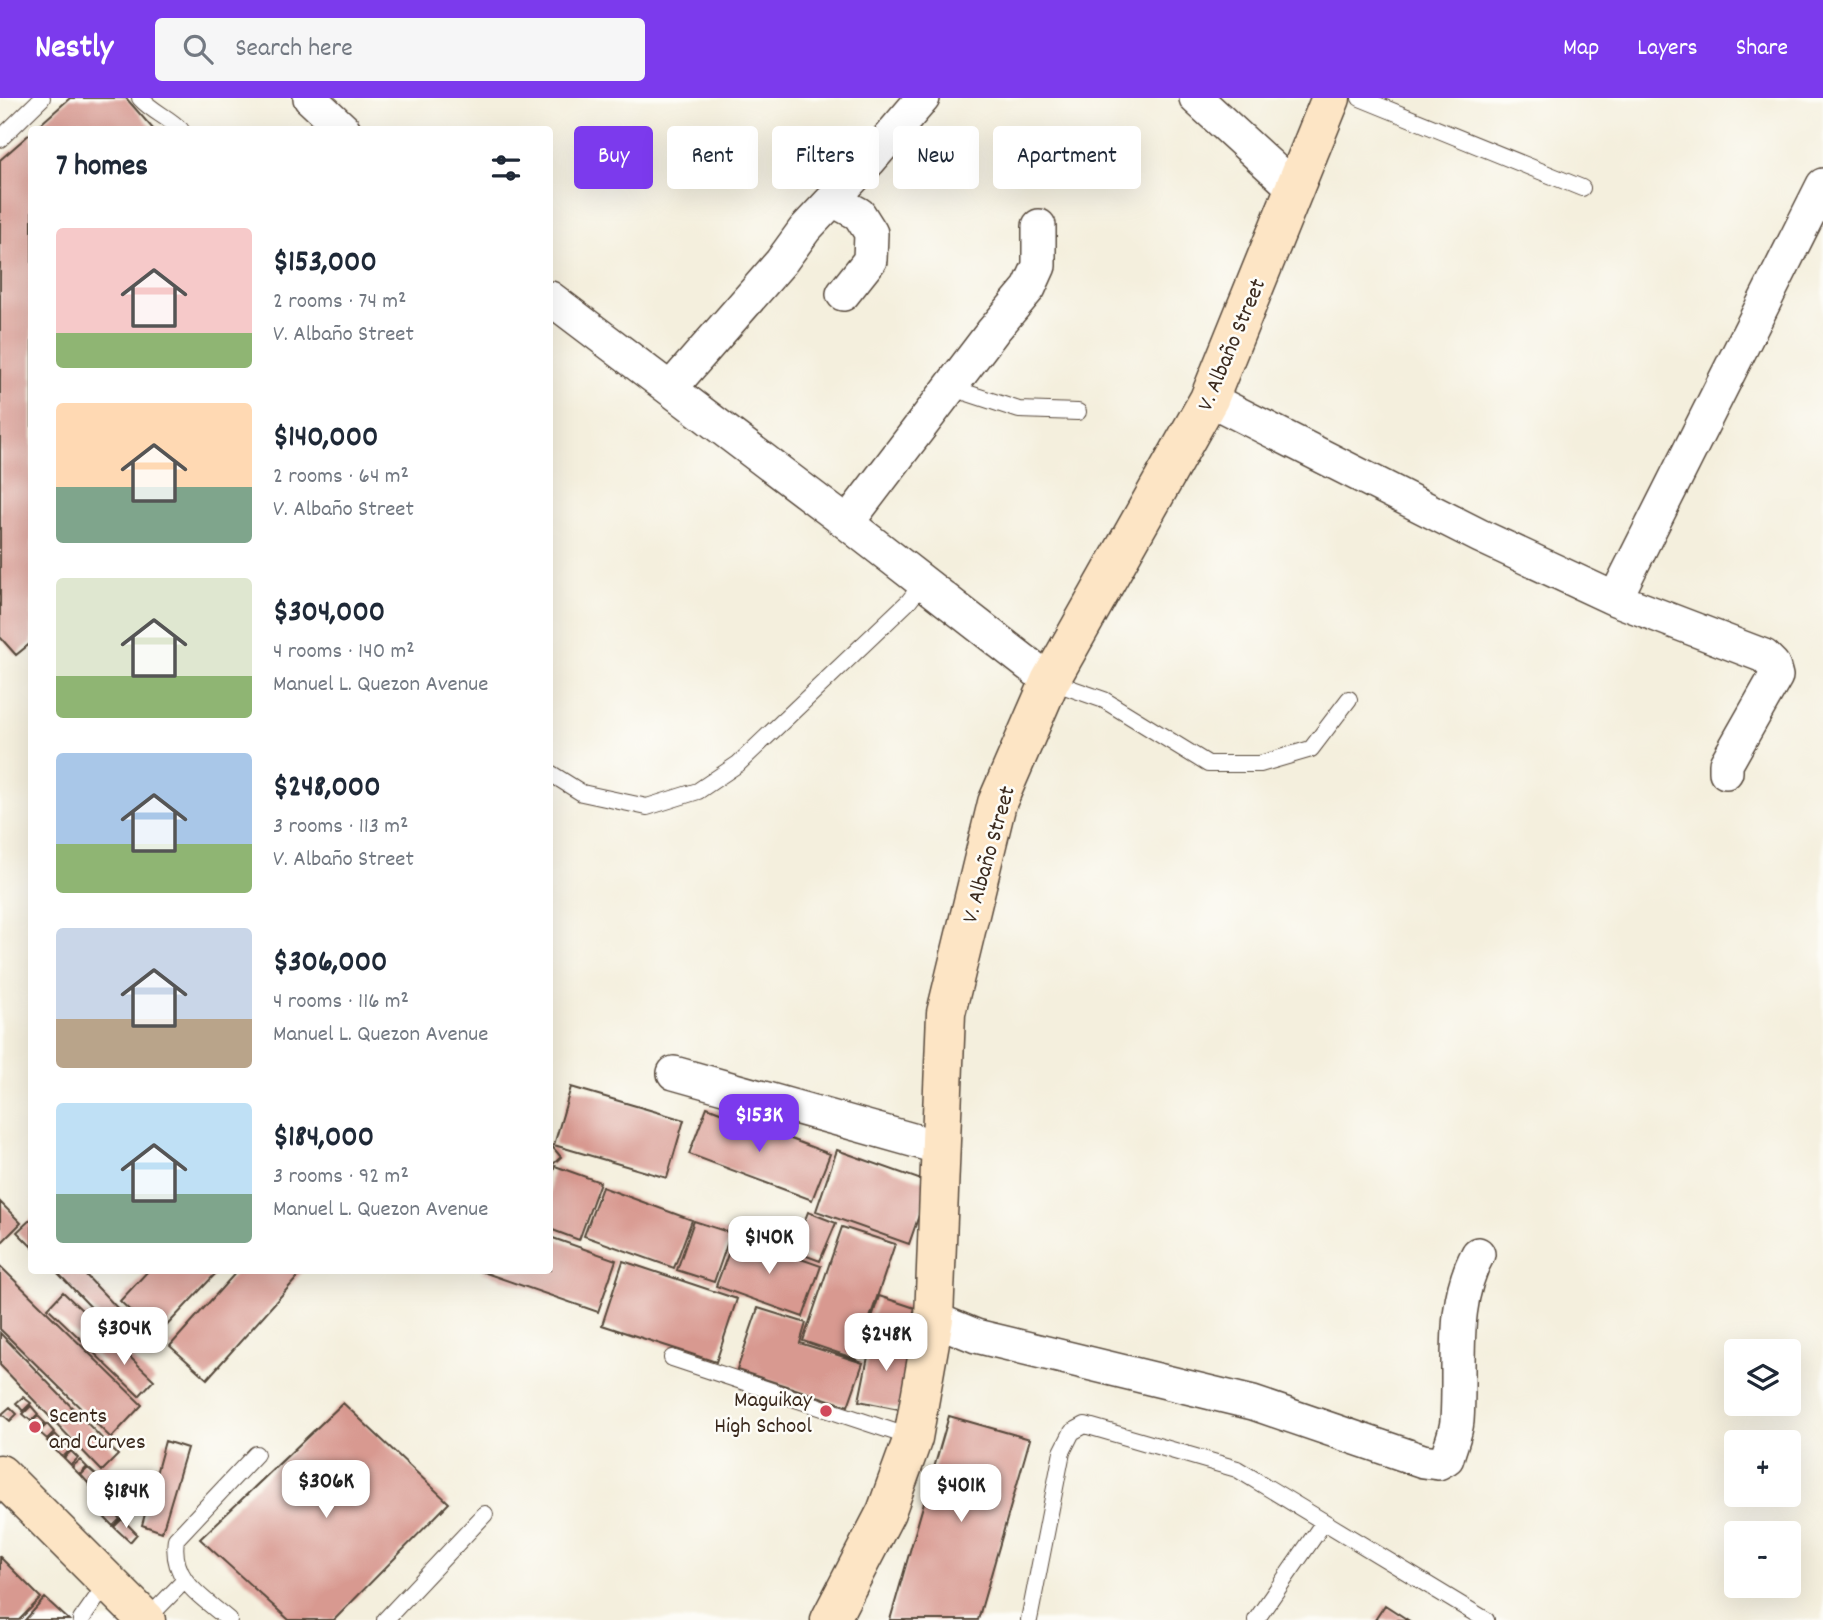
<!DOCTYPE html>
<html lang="en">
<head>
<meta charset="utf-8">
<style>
  :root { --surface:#fff; --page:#f6f6f7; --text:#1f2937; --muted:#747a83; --accent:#7c3aed }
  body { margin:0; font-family:Dekko,sans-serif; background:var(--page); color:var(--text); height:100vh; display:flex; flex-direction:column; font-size:26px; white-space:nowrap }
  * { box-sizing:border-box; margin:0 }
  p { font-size:23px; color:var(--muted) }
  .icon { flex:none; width:38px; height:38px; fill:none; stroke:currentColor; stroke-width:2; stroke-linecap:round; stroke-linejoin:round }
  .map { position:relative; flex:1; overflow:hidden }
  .side { position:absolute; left:28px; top:28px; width:525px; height:1148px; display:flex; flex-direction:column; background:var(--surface); border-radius:7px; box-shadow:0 7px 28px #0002 }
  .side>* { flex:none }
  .hud { position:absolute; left:574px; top:28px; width:665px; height:63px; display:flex; gap:14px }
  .tools { position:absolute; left:1724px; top:1241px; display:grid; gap:14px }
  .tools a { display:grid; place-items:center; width:77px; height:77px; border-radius:7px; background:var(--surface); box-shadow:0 7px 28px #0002; font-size:35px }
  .price { position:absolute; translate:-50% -60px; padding:0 16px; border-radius:14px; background:#fff; color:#222; font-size:23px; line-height:46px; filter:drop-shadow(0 2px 4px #0008) }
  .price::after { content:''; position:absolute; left:50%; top:42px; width:21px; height:16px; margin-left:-10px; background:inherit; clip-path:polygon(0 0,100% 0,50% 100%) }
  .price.active { background:var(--accent); color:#fff }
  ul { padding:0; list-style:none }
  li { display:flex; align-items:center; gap:21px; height:175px; padding:0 28px }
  li span { display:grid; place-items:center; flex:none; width:196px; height:140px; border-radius:7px; color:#555 }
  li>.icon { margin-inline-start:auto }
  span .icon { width:84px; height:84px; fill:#fffc; stroke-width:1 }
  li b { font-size:30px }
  h2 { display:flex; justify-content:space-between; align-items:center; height:84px; padding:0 28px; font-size:30px }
  .tag { padding:0 24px; border-radius:7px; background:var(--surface); box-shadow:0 7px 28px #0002; font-size:24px; line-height:63px }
  .tag.active { background:var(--accent); color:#fff }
  header { display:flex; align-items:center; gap:42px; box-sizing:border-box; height:98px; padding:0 35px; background:var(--accent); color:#fff }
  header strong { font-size:33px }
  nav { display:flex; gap:38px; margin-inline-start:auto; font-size:24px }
  .search { width:490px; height:63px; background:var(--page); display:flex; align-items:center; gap:18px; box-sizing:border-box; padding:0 24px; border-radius:7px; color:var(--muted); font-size:26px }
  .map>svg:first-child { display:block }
  .building { fill:#d89990 }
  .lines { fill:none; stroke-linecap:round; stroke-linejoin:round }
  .lane-casing { stroke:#57483b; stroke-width:18 }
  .street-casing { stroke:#57483b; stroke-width:36 }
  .secondary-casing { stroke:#57483b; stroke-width:41 }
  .lane { stroke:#fff; stroke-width:16 }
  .street { stroke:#fff; stroke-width:33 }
  .secondary { stroke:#fde5c5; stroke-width:38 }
  .poi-dot { fill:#d1495b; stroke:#fdfcf7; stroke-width:2.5 }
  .labels { text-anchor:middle; stroke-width:5; stroke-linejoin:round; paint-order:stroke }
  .street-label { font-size:23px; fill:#3b2a1e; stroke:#fdfcf7 }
  .poi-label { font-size:23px; fill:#3b2a1e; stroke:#fdfcf7; text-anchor:end }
</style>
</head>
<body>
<header>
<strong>Nestly</strong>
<div class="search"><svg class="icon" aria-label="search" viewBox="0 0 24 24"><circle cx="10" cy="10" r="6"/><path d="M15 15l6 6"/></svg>Search here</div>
<nav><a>Map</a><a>Layers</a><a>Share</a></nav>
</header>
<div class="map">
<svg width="1823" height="1522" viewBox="0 0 1823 1522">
  <rect width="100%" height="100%" fill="#fdfcf7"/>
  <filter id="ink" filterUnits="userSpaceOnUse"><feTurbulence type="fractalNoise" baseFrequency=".0143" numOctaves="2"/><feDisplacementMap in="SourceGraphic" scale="14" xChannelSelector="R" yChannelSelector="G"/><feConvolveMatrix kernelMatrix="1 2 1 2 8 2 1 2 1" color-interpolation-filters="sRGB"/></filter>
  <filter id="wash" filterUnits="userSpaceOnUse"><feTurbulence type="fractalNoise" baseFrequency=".00686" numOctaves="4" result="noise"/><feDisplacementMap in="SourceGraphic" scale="28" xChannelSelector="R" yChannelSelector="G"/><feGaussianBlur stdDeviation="1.57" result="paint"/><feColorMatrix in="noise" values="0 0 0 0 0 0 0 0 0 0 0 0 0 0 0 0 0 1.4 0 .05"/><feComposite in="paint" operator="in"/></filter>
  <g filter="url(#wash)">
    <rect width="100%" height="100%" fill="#f4efdd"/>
    <g id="blocks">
      <path class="building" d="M 70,0 L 126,0 L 154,32 L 34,32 Z
        M 32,34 L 32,544 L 16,557 L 0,539 L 0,62 Z
        M 571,989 L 684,1022 L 667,1080 L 554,1047 Z
        M 707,1009 L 830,1056 L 812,1102 L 689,1056 Z
        M 550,1046 L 561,1059 L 550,1069 Z
        M 837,1052 L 930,1085 L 909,1146 L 816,1113 Z
        M 555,1068 L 600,1084 L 579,1142 L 550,1131 L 550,1083 Z
        M 602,1089 L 692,1122 L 674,1170 L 584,1138 Z
        M 0,1104 L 21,1125 L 0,1146 Z
        M 808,1114 L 836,1125 L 820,1163 L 793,1153 Z
        M 32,1120 L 32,1149 L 17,1134 Z
        M 694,1123 L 731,1135 L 714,1184 L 677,1172 Z
        M 842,1129 L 895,1146 L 856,1261 L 803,1243 Z
        M 735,1138 L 821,1168 L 803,1219 L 716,1188 Z
        M 550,1139 L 616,1162 L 598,1214 L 480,1173 L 550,1172 Z
        M 623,1163 L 737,1201 L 716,1264 L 602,1227 Z
        M 0,1168 L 142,1307 L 111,1340 L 0,1231 Z
        M 55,1172 L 81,1172 L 145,1239 L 132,1252 Z
        M 149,1172 L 219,1172 L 157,1238 L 120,1203 Z
        M 238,1172 L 304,1172 L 207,1281 L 170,1248 Z
        M 63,1194 L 108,1237 L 93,1253 L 48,1210 Z
        M 879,1198 L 915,1210 L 905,1244 L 868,1232 Z
        M 758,1210 L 806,1225 L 800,1245 L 863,1265 L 848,1308 L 737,1272 Z
        M 0,1235 L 118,1357 L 102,1373 L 0,1267 Z
        M 109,1239 L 154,1282 L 139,1298 L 94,1255 Z
        M 872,1239 L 912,1247 L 899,1311 L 859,1303 Z
        M 23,1299 L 31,1305 L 23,1313 L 16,1305 Z
        M 343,1305 L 449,1405 L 334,1522 L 289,1522 L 200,1441 Z
        M 31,1308 L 38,1316 L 31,1323 L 23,1316 Z
        M 10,1309 L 17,1316 L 10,1323 L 2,1316 Z
        M 38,1318 L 45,1325 L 38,1332 L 31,1325 Z
        M 949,1318 L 1030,1341 L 978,1522 L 890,1522 Z
        M 47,1326 L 54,1334 L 47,1341 L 39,1334 Z
        M 55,1336 L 62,1343 L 55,1350 L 47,1343 Z
        M 165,1343 L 187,1350 L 162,1434 L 142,1427 Z
        M 63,1344 L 70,1352 L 63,1359 L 55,1352 Z
        M 71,1353 L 78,1360 L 71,1367 L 64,1360 Z
        M 80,1362 L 87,1369 L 80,1377 L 72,1369 Z
        M 88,1370 L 96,1377 L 88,1385 L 81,1377 Z
        M 97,1380 L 104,1387 L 97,1394 L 89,1387 Z
        M 113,1413 L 120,1421 L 113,1428 L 105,1420 Z
        M 122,1421 L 137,1436 L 130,1444 L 114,1429 Z
        M 0,1459 L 41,1500 L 19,1522 L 0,1522 Z
        M 45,1500 L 69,1522 L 25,1522 Z
        M 1385,1507 L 1408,1522 L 1375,1522 Z"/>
    </g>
  </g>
  <g filter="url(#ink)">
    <use href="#blocks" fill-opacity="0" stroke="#57483b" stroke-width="2"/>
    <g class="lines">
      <g class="lane-casing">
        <path id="lane" d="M 140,0 C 154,15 167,18 181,32
          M 1360,0 L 1582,90
          M 0,41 L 42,0
          M 949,289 L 1019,312 L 1078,314
          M 1050,583 L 1104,602 L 1208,666 L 1260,666 L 1311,651 L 1349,601
          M 550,675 L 582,695 L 647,709 L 698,693 L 738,666 L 909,503 L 923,485
          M 672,1260 L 913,1340
          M 81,1522 L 107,1485
          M 146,1522 L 184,1483
          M 229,1522 C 201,1498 170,1482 176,1441 L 256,1356
          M 385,1522 L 485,1416
          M 1029,1522 L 1062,1354 L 1072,1334 L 1085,1327 L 1237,1371 L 1486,1522
          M 1256,1522 L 1324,1424"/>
      </g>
      <g class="street-casing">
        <path id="street" d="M 310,0 L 344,32
          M 1196,0 L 1295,91
          M 833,102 L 859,116 L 871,135 L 870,162 L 843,196
          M 550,200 L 847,425 L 1050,583
          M 670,291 L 781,164 L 805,131 L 869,63 L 923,0
          M 1209,301 L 1480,438 L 1615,501 L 1764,558 L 1773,567 L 1776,578 L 1726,666 L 1726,674
          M 847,425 L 993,233 L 1029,190 L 1039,168 L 1039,128
          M 1615,501 L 1823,87
          M 674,975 L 941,1050
          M 934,1221 L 976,1238 L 1253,1305 L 1423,1363 L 1438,1365 L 1447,1360 C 1450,1348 1456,1335 1457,1323 C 1461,1267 1450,1207 1478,1156"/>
      </g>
      <g class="secondary-casing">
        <path id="secondary" d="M 0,1376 L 146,1522
          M 830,1522 L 886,1414 L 913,1340 L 934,1221 L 946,915 L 997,705 L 1050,583 L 1209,301 L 1331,0"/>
      </g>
      <use href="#lane" class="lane"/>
      <use href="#street" class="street"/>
      <use href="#secondary" class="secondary"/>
    </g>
  </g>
  <g class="poi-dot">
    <circle cx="826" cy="1313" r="7"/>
    <circle cx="35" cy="1329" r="7"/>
  </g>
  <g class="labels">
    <g class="street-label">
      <text transform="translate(1230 246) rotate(-67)" y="8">V. Albaño Street</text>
      <text transform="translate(987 756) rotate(-74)" y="8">V. Albaño Street</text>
    </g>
    <g class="poi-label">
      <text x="812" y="1308">Maguikay<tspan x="812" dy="26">High School</tspan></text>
      <text x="49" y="1324" text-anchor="start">Scents<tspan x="49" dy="26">and Curves</tspan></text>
    </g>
  </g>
</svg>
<div class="tools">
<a><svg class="icon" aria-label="layers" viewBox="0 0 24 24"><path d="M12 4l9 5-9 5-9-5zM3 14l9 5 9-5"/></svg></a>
<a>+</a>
<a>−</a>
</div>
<b class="price active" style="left:759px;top:1056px">$153K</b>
<b class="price" style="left:769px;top:1178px">$140K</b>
<b class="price" style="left:124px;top:1269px">$304K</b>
<b class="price" style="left:886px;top:1275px">$248K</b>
<b class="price" style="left:326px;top:1422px">$306K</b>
<b class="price" style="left:961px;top:1426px">$401K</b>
<b class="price" style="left:126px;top:1432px">$184K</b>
<div class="hud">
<a class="tag active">Buy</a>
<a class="tag">Rent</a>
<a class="tag">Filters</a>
<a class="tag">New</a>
<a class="tag">Apartment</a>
</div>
<section class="side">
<h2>7 homes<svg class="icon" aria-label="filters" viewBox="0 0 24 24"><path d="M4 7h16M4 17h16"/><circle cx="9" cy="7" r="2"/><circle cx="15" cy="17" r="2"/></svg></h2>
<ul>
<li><span style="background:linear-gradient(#f6c9c9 75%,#8fb573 0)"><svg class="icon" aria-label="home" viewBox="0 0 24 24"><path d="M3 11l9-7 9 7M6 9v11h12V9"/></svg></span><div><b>$153,000</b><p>2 rooms · 74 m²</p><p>V. Albaño Street</p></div></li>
<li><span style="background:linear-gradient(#ffd9b3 60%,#7fa58c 0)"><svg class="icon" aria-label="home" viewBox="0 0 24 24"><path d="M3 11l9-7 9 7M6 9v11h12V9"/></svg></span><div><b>$140,000</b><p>2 rooms · 64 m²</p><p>V. Albaño Street</p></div></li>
<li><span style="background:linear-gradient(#dfe7d0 70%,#8fb573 0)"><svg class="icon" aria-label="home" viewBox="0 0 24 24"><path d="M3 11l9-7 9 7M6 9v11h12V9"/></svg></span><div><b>$304,000</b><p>4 rooms · 140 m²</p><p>Manuel L. Quezon Avenue</p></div></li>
<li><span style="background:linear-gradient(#a9c7e8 65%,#8fb573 0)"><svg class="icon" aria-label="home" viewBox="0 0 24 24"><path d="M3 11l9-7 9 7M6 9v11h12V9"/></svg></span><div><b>$248,000</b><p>3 rooms · 113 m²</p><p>V. Albaño Street</p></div></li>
<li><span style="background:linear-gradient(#c9d6e8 65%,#b9a48a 0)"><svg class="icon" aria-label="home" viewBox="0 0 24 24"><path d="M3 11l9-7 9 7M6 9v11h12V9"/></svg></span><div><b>$306,000</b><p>4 rooms · 116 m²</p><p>Manuel L. Quezon Avenue</p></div></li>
<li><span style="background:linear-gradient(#bfe0f5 65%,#7fa58c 0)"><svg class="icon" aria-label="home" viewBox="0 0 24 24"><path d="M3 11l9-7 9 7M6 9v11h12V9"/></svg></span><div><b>$184,000</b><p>3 rooms · 92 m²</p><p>Manuel L. Quezon Avenue</p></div></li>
</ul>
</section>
</div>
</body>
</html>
